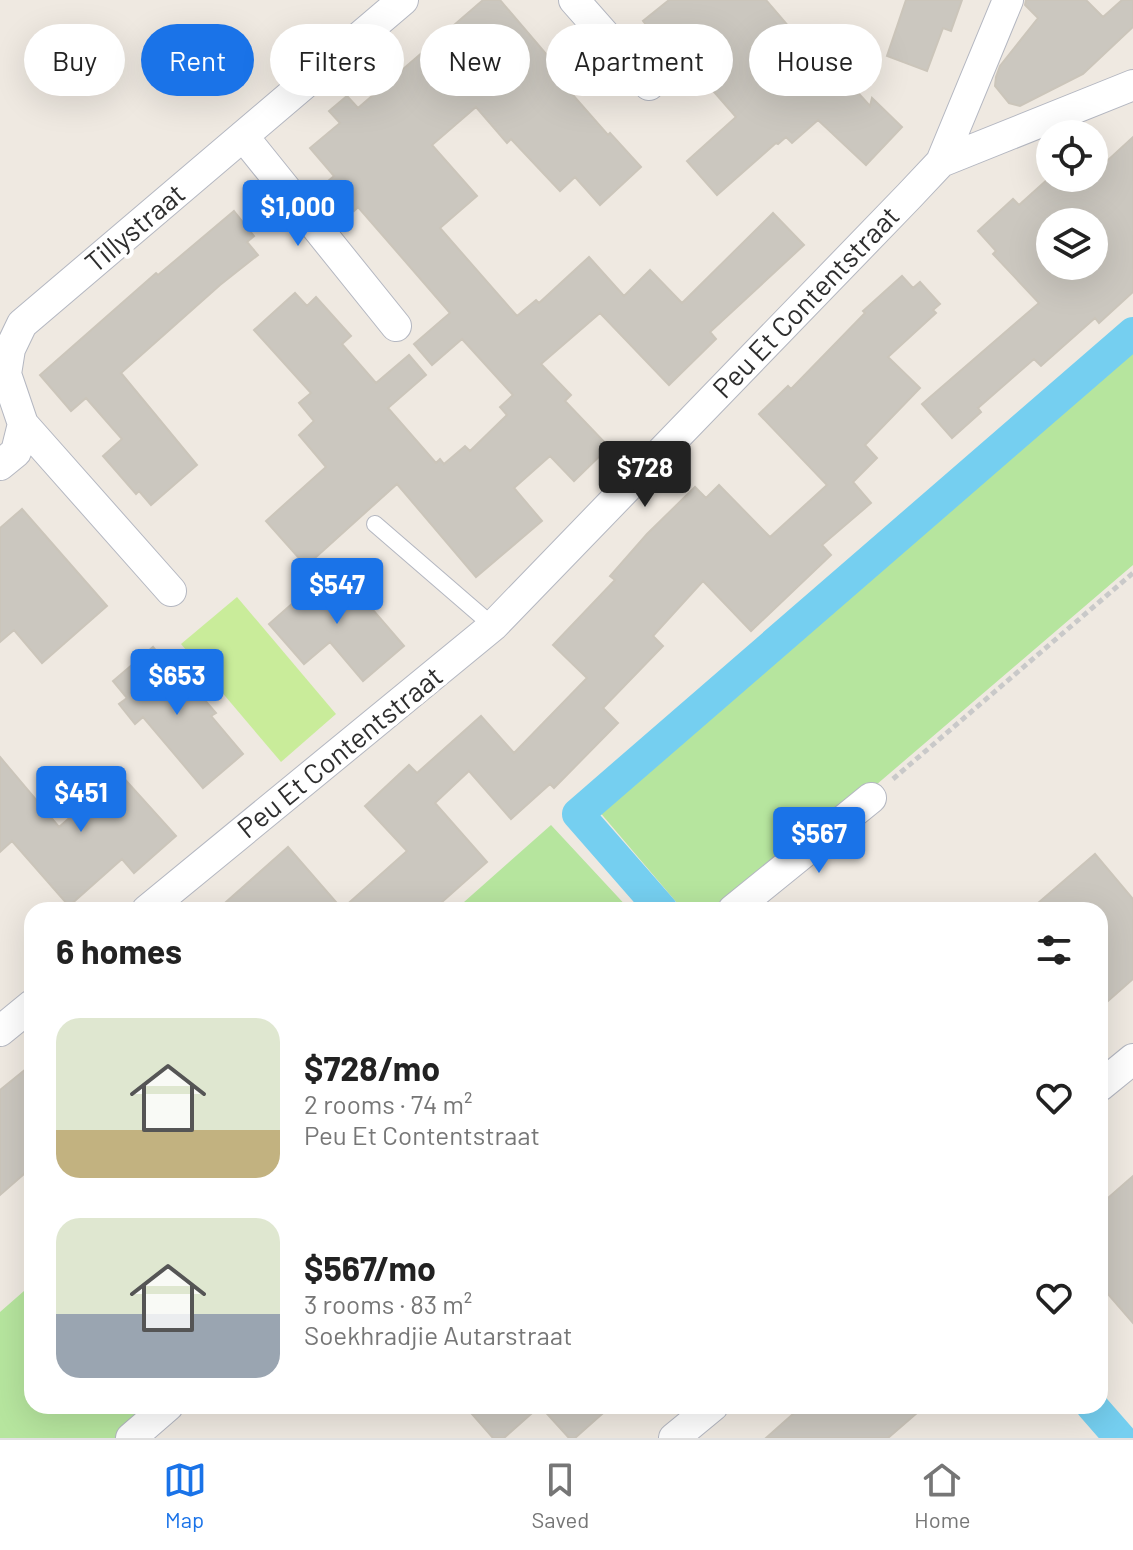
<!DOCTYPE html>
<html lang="en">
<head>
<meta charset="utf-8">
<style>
  :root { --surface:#fff; --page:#f6f6f6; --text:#222; --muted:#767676; --line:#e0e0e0; --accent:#1a73e8 }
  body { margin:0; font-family:Barlow,sans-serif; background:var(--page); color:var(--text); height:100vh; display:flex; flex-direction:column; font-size:30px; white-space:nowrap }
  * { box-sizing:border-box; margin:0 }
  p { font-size:26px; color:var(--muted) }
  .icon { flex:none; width:44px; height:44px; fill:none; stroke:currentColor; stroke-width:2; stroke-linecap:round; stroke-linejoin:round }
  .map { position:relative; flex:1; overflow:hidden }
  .drawer { position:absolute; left:24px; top:902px; width:1084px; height:512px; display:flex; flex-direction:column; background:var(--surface); border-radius:24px; box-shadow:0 8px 32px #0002 }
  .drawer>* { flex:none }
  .banner { position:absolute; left:24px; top:24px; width:1086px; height:72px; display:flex; gap:16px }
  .controls { position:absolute; left:1036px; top:120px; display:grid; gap:16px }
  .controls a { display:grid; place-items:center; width:72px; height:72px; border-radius:50%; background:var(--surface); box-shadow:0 8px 32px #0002; font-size:40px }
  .price { position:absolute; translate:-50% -68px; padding:0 18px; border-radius:8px; background:var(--accent); color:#fff; font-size:26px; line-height:52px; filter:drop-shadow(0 2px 4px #0008) }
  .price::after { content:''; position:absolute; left:50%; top:48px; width:24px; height:18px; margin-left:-12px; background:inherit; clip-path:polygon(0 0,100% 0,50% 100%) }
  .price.on { background:#222; color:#fff }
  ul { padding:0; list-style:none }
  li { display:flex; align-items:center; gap:24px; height:200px; padding:0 32px }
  li span { display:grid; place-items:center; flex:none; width:224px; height:160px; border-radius:24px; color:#555 }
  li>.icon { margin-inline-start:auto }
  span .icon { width:96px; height:96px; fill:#fffc; stroke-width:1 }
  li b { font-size:34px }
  h2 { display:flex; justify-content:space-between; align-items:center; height:96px; padding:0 32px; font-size:34px }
  .tag { padding:0 28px; border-radius:36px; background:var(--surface); box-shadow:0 8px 32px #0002; font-size:28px; line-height:72px }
  .tag.on { background:var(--accent); color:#fff }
  .tab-bar { display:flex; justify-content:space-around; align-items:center; height:112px; border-top:2px solid var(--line); background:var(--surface); font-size:22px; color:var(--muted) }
  .tab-bar a { display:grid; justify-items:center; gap:4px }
  .tab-bar .on { color:var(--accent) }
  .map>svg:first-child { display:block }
  .green { fill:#b6e59e }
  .pitch { fill:#c9ec9a }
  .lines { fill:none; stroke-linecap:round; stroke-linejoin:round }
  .canal { stroke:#75cff0; stroke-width:32 }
  .building { fill:#cbc7bf; stroke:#cbc5ba; stroke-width:2; fill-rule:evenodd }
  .service-casing { stroke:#b4b7c1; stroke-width:18 }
  .minor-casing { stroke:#b4b7c1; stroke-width:32 }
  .path { stroke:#c9c9c9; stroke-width:5; stroke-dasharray:6 4; stroke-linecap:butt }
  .service { stroke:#fff; stroke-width:16 }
  .minor { stroke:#fff; stroke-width:30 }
  .labels { text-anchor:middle; stroke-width:8; stroke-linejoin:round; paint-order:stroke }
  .street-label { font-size:28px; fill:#2e2e2e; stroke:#fff }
</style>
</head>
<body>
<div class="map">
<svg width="1133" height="1438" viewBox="0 0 1133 1438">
  <rect width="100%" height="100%" fill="#efe9e1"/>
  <path class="green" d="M 1133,342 L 1133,565 L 730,910 L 683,910 L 598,810 Z
    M 551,825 L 630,910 L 455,910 Z
    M 32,1284 L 32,1406 L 159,1406 L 123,1438 L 0,1438 L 0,1312 Z"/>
  <path class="pitch" d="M 237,597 L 336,714 L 281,762 L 181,644 Z"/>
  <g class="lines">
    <path class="canal" d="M 662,910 L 578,814 L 1133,333
      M 1092,1406 L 1120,1438"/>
  </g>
  <path class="building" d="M 483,0 L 500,0 L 576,89 L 572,94 L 608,135 L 610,133 L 641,167 L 600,205 L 575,177 L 560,191 L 511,139 L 507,143 L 476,107 L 432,145 L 477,196 L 440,228 L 517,316 L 536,300 L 539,303 L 589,257 L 624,296 L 650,270 L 682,303 L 773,213 L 804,245 L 710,332 L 716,339 L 669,385 L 600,313 L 541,364 L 571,395 L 565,401 L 609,447 L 574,481 L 550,456 L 514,488 L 542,521 L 476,577 L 397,484 L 306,566 L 266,521 L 326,467 L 299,435 L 314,421 L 299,403 L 311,393 L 254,330 L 295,293 L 307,306 L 316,297 L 351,336 L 342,344 L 376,383 L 409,355 L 426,375 L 388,408 L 436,463 L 440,459 L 444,464 L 465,446 L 470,451 L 507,415 L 500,407 L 513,395 L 462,339 L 432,365 L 414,344 L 450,313 L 358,207 L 354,211 L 328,181 L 334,176 L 310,148 L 340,123 L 329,111 L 347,96 L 358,108 Z
    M 669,0 L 766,0 L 807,48 L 813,43 L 870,106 L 872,98 L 902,127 L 866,165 L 818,120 L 792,143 L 786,137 L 778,144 L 776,143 L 717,195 L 687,161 L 736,117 L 681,54 L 674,60 L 643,21 Z
    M 906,0 L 962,0 L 951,31 L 943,28 L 927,71 L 887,56 Z
    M 1026,0 L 1086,0 L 1103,17 L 1122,0 L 1133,0 L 1133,27 L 1083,74 L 1020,106 L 1009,103 L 995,86 L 996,77 L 1000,66 L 1038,18 L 1025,5 Z
    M 1133,137 L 1133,292 L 1099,323 L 1095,318 L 1041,366 L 1034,359 L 978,408 L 981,412 L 952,438 L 922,404 L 1039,303 L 993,254 L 996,251 L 978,231 L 1013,199 L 1019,205 L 1049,178 L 1094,178 L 1094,173 ZM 1050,222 L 1094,222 L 1094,266 L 1050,266 Z
    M 234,211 L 254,236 L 247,242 L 258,255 L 220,285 L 121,373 L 197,465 L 151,505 L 139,491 L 136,494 L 103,456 L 122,439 L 86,398 L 71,411 L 40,375 L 156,273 L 158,275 Z
    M 902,276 L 913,288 L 920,282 L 940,304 L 933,310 L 936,313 L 888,357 L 920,388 L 865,445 L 877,458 L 853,482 L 871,503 L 822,545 L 831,555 L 751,631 L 703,581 L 653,636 L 663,646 L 603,708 L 618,723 L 554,788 L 550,784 L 511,819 L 469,771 L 435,803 L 487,862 L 433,910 L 217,910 L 288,847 L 342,909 L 407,851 L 365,806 L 409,765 L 417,773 L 481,716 L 514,753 L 587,678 L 553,645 L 615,580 L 610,576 L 647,534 L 695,487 L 706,498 L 719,485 L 770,537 L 827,485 L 759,414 L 788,386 L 791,389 L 865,313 L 863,311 Z
    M 22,509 L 107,606 L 42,663 L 14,630 L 0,642 L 0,528 Z
    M 335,566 L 404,646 L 363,681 L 330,642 L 304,664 L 269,624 Z
    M 153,647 L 186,687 L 191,684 L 216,713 L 211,716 L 243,754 L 203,788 L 143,717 L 135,724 L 119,704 L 127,698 L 113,681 Z
    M 0,757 L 59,827 L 120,774 L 176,836 L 134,873 L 122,859 L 69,906 L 12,841 L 0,852 Z
    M 1095,854 L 1133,899 L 1133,979 L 1100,1008 L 1100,910 L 1030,910 Z
    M 32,1064 L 32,1167 L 0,1195 L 0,1090 Z
    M 1133,1176 L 1133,1323 L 1100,1285 L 1100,1205 Z
    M 465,1406 L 540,1406 L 504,1438 L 493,1438 Z
    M 540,1406 L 611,1406 L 575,1438 L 569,1438 Z
    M 802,1406 L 925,1406 L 888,1438 L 766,1438 Z"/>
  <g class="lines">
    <g class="service-casing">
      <path id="service" d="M 375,524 L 493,626"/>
    </g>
    <g class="minor-casing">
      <path id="minor" d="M 574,0 L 649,85
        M 243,136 L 396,326
        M 941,162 L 1133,85
        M 23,424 L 171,591
        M 0,465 L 16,452 L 23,424 L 6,374 L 10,349 L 22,324 L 403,0
        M 147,910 L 493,626 L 909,196 L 941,162 L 1008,0
        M 733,910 L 871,798
        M 0,1031 L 32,1005
        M 1100,1086 L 1133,1059
        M 131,1438 L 168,1406
        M 674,1438 L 713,1406"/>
    </g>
    <path class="path" d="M 893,779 L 1133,573"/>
    <use href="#service" class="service"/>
    <use href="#minor" class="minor"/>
  </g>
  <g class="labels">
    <g class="street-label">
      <text transform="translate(135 228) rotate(-40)" y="10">Tillystraat</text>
      <text transform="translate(806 302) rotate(-46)" y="10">Peu Et Contentstraat</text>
      <text transform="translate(340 752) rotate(-39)" y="10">Peu Et Contentstraat</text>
    </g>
  </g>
</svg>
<div class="controls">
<a><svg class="icon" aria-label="locate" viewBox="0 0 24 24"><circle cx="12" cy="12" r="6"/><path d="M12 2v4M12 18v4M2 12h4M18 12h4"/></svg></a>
<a><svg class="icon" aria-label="layers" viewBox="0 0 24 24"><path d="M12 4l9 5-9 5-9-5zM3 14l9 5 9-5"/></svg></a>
</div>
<b class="price" style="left:298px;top:248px">$1,000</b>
<b class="price on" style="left:645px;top:509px">$728</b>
<b class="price" style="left:337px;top:626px">$547</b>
<b class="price" style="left:177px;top:717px">$653</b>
<b class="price" style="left:81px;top:834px">$451</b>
<b class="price" style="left:819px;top:875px">$567</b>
<div class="banner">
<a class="tag">Buy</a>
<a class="tag on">Rent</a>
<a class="tag">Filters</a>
<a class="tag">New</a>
<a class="tag">Apartment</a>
<a class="tag">House</a>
</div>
<section class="drawer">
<h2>6 homes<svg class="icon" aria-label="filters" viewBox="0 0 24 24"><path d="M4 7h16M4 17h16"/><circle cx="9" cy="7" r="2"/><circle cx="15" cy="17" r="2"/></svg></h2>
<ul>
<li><span style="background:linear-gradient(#dfe7d0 70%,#c2b280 0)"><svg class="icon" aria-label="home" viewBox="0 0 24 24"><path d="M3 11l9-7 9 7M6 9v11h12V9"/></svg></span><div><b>$728/mo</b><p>2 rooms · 74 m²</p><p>Peu Et Contentstraat</p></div><svg class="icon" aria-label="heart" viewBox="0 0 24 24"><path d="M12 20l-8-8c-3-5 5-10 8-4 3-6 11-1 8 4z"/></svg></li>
<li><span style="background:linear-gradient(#dfe7d0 60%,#9aa5b1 0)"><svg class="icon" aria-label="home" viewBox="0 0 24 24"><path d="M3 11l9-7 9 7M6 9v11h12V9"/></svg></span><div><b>$567/mo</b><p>3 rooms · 83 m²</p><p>Soekhradjie Autarstraat</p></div><svg class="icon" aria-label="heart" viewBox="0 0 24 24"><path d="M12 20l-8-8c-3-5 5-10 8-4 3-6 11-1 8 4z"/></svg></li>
</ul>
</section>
</div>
<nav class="tab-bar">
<a class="on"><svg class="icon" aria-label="map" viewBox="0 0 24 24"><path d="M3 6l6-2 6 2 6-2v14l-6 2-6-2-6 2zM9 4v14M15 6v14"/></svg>Map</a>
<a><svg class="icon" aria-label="saved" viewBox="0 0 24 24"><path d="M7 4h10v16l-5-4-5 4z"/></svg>Saved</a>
<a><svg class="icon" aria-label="home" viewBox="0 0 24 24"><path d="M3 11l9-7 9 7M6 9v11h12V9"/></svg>Home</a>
</nav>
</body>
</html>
